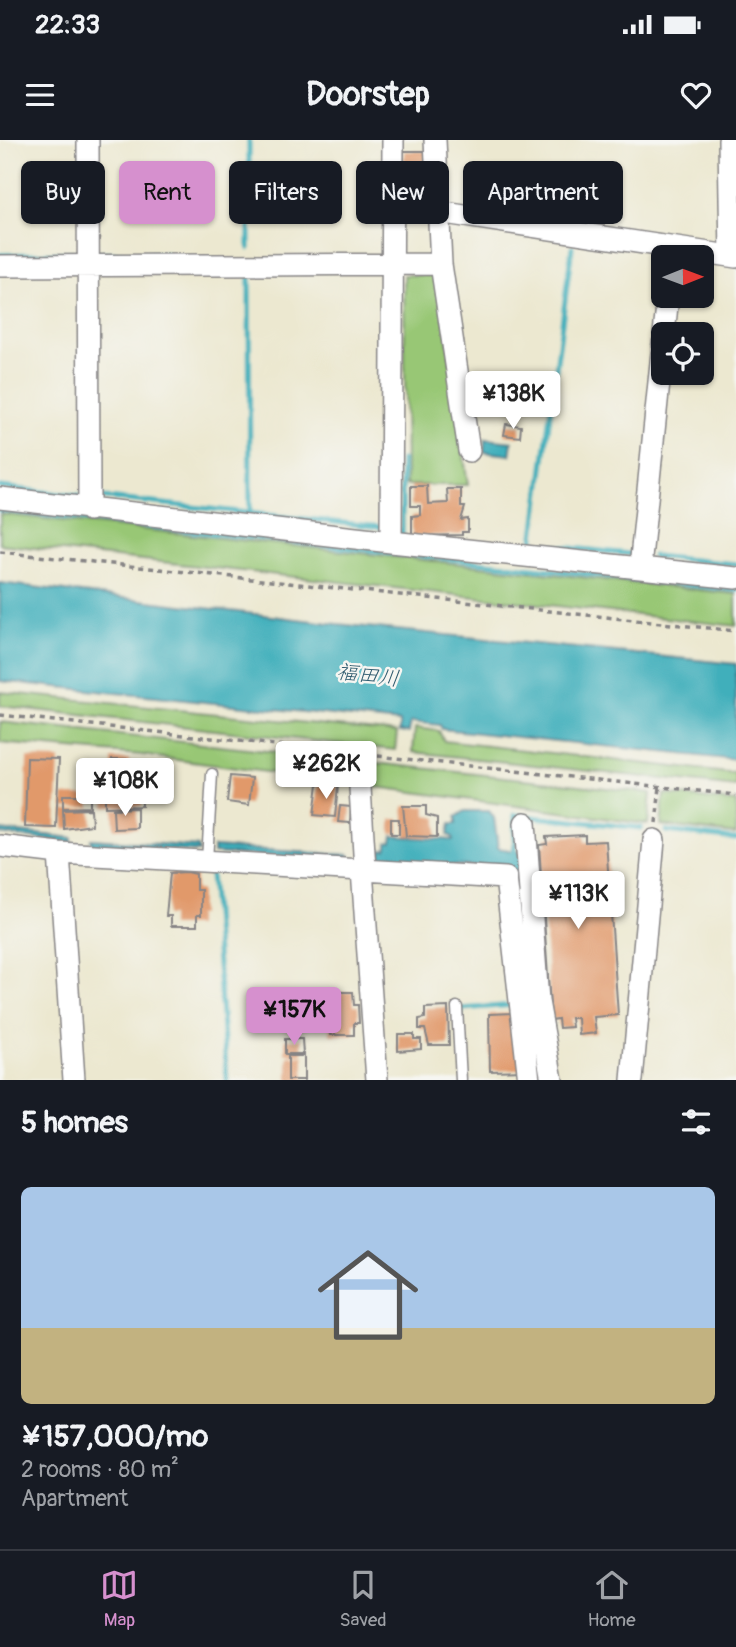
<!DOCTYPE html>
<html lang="en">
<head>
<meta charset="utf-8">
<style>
  :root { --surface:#171b24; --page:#20242c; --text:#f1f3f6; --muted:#9ea1a6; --line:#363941; --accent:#d690ce }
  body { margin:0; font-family:Pangolin,"Klee One",sans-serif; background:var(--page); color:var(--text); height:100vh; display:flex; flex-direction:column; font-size:26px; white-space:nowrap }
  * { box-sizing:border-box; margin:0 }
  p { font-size:23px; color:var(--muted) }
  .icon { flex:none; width:38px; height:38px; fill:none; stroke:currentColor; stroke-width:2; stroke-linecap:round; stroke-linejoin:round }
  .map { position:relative; height:940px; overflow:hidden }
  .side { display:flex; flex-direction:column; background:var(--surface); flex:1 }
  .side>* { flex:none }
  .guide { position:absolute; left:21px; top:21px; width:695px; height:63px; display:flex; gap:14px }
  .needle { width:46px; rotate:89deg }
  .controls { position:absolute; left:651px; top:105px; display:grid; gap:14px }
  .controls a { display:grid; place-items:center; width:63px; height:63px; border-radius:10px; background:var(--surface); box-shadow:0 2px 5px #0004; font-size:35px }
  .price { position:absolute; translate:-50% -60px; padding:0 16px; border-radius:7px; background:#fff; color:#222; font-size:23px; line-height:46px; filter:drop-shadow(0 2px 4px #0008) }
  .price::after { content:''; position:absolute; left:50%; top:42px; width:21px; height:16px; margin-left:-10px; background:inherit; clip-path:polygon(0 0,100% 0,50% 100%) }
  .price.active { background:var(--accent); color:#111 }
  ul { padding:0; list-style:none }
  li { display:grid; align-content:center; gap:14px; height:371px; padding:0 21px }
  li+li { border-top:2px solid var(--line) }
  li span { display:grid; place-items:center; height:217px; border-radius:10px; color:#555 }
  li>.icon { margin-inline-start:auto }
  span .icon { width:126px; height:126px; fill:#fffc; stroke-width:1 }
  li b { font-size:30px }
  h2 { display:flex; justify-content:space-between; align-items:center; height:84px; padding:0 21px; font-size:30px }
  .pill { padding:0 24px; border-radius:10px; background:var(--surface); box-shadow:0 2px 5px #0004; font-size:24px; line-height:63px }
  .pill.active { background:var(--accent); color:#111 }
  .status { display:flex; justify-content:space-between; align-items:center; height:49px; padding:0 35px; background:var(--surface); direction:ltr }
  .status svg { height:19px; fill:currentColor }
  header { display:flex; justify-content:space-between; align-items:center; height:91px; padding:0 21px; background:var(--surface); font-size:32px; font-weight:800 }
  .dock { display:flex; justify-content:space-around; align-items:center; height:98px; border-top:2px solid var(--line); background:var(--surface); font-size:19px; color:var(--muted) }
  .dock a { display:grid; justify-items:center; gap:4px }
  .dock .active { color:var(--accent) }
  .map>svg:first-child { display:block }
  .green { fill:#98c775; stroke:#5d7458; stroke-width:2 }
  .water { fill:#40afbb; stroke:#31687b; stroke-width:2 }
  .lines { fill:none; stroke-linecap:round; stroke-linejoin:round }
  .stream { stroke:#40afbb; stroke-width:5 }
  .building { fill:#e1996a }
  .service-casing { stroke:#878586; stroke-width:13 }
  .minor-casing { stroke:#878586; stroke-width:24 }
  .path { stroke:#878586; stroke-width:3.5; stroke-dasharray:5 5; stroke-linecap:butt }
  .service { stroke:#fff; stroke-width:10 }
  .minor { stroke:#fff; stroke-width:21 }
  .labels { text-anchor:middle; stroke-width:5; stroke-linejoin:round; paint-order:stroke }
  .water-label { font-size:21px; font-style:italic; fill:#2e5a6e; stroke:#f6f6f2 }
</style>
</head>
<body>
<div class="status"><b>22:33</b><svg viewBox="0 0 49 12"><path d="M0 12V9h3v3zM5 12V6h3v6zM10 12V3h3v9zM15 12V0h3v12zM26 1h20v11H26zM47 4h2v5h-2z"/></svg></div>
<header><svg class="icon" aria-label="menu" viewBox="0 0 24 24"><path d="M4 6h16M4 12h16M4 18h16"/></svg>Doorstep<svg class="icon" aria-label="heart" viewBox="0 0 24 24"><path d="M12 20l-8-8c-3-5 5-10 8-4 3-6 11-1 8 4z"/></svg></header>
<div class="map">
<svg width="736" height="940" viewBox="0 0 736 940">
  <rect width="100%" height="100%" fill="#f6f6f2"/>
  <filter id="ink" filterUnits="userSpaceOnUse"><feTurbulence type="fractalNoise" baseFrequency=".0143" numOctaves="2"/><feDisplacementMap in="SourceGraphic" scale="14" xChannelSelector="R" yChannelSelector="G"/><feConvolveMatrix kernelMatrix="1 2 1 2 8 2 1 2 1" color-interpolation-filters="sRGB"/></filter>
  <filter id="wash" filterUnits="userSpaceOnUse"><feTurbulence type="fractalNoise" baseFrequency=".00686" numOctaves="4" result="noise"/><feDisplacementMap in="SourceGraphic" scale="28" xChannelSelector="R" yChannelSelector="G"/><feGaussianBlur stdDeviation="1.57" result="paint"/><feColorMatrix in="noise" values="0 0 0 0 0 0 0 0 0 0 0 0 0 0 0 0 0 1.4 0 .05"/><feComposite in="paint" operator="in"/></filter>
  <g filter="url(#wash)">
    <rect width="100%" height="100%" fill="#ece8d0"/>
    <path class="green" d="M 404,135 L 433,135 L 439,140 L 468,345 L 406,345 Z
      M 0,374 L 736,454 L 736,486 L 0,404 Z
      M 0,552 L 397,592 L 395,610 L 0,566 Z
      M 0,582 L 651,653 L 648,684 L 141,615 L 0,603 Z
      M 415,588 L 439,591 L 444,601 L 736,634 L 736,647 L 413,612 Z
      M 664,654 L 736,662 L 736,694 L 661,685 Z"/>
    <path class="water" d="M 485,299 L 512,302 L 510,315 L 484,312 Z
      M 0,443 L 337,484 L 736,524 L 736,620 L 442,589 L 440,585 L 411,582 L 409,592 L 400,591 L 400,582 L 0,541 Z
      M 465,671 L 489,671 L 494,678 L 498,708 L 520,712 L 544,940 L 536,940 L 512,728 L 382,722 L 380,711 L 387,709 L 387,703 L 392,702 L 393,696 L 453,700 L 453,697 L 448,695 L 450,684 L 456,684 L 456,677 Z
      M 0,690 L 72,698 L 72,703 L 0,694 Z
      M 91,699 L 198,707 L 199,712 L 92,705 Z
      M 213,707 L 349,715 L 350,721 L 213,713 Z"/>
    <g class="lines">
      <path class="stream" d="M 572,107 L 533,404 L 630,414
        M 249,108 L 249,0
        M 99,114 L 167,115
        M 0,115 L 77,113
        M 249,137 L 250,373
        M 402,320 L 402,394
        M 0,347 L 78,356
        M 98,357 L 381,387
        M 0,370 L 736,450
        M 653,416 L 736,424
        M 666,691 L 736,699
        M 514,719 L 515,675 L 641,688
        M 211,734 L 227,940
        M 461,874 L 461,869 L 515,865"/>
    </g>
    <g id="blocks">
      <path class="building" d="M 404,11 L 427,11 L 423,30 L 404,31 Z
        M 506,284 L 521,286 L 520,297 L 504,295 Z
        M 411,346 L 427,346 L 428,364 L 448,363 L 447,349 L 461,349 L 461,367 L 465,367 L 461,380 L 468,379 L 468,392 L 462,392 L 462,395 L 412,396 L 412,376 L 420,375 L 420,366 L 411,366 Z
        M 27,618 L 59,619 L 56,688 L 25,687 Z
        M 112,619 L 129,619 L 129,627 L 112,627 Z
        M 141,628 L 142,666 L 105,667 L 105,629 Z
        M 230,636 L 252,638 L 249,665 L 227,662 Z
        M 318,644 L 338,646 L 335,677 L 314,675 Z
        M 63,655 L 90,655 L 90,667 L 63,668 Z
        M 340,666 L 351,667 L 350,683 L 338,682 Z
        M 403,666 L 426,666 L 426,675 L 437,678 L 437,697 L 406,696 Z
        M 137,668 L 137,688 L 114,689 L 113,669 Z
        M 91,669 L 92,685 L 64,689 L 63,670 Z
        M 391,679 L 399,679 L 399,694 L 391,694 Z
        M 585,695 L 585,702 L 606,701 L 618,875 L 594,877 L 596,893 L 579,895 L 578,878 L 571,878 L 572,887 L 559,888 L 558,879 L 551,880 L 539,705 L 547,704 L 546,697 Z
        M 187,732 L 196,734 L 196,750 L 201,750 L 201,775 L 197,775 L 197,786 L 171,786 L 171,776 L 166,776 L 170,733 Z
        M 325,852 L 353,852 L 354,865 L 358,865 L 359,883 L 354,883 L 354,895 L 330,895 L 330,882 L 322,882 Z
        M 448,867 L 449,905 L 429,905 L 425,889 L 419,889 L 419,879 L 425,878 L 425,868 Z
        M 515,873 L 523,930 L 490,931 L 489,874 Z
        M 398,894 L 414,894 L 414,899 L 421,899 L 421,909 L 398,911 Z
        M 285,899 L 302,899 L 303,914 L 285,914 Z
        M 288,916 L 304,916 L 304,940 L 288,940 Z"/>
    </g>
  </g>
  <g filter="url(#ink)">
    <use href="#blocks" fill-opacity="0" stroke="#878586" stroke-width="2"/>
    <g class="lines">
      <g class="service-casing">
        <path id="service" d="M 207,721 L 212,634
          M 457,867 L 461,940"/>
      </g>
      <g class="minor-casing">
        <path id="minor" d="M 88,0 L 89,370
          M 435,0 L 441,124 L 469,311
          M 729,0 L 731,116
          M 438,72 L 736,117
          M 0,126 L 441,124
          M 664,194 L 668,156
          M 0,358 L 391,402 L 393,0
          M 391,402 L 736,438
          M 640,428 L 663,203
          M 360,648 L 365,730
          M 525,683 L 538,861 L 552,940
          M 0,706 L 59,713 L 362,730 L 377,940
          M 59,713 L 74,940
          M 362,730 L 506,738 L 529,940
          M 632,940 L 654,700"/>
      </g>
      <path class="path" d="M 0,412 L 736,491
        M 0,575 L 736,655
        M 656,683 L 660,647"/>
      <use href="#service" class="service"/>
      <use href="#minor" class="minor"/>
    </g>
  </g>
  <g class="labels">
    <g class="water-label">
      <text transform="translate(368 535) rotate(7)" y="7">福田川</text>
    </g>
  </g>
</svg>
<div class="controls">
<a><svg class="needle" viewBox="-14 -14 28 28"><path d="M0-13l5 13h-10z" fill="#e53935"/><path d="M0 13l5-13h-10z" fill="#9ea1a6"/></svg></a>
<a><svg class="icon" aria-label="locate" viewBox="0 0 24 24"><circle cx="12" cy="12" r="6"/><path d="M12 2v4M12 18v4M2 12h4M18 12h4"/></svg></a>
</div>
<b class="price" style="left:513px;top:291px">¥138K</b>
<b class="price" style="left:326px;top:661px">¥262K</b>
<b class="price" style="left:125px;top:678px">¥108K</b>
<b class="price" style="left:578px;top:791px">¥113K</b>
<b class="price active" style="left:294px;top:907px">¥157K</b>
<div class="guide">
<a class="pill">Buy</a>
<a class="pill active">Rent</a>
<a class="pill">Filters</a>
<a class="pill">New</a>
<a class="pill">Apartment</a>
</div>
</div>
<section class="side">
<h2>5 homes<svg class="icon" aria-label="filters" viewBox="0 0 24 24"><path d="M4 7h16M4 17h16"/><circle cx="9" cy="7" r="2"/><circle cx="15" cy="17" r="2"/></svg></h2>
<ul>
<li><span style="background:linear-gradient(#a9c7e8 65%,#c2b280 0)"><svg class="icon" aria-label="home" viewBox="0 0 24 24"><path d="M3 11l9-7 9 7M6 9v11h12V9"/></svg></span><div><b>¥157,000/mo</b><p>2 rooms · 80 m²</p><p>Apartment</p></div></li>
</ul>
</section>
<nav class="dock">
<a class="active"><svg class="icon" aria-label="map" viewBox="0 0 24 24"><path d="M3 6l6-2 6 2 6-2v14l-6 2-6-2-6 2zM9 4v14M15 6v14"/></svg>Map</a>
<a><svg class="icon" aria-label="saved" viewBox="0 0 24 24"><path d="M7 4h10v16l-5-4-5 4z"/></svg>Saved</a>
<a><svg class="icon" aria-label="home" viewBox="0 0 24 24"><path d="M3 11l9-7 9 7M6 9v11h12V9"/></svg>Home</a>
</nav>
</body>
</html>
